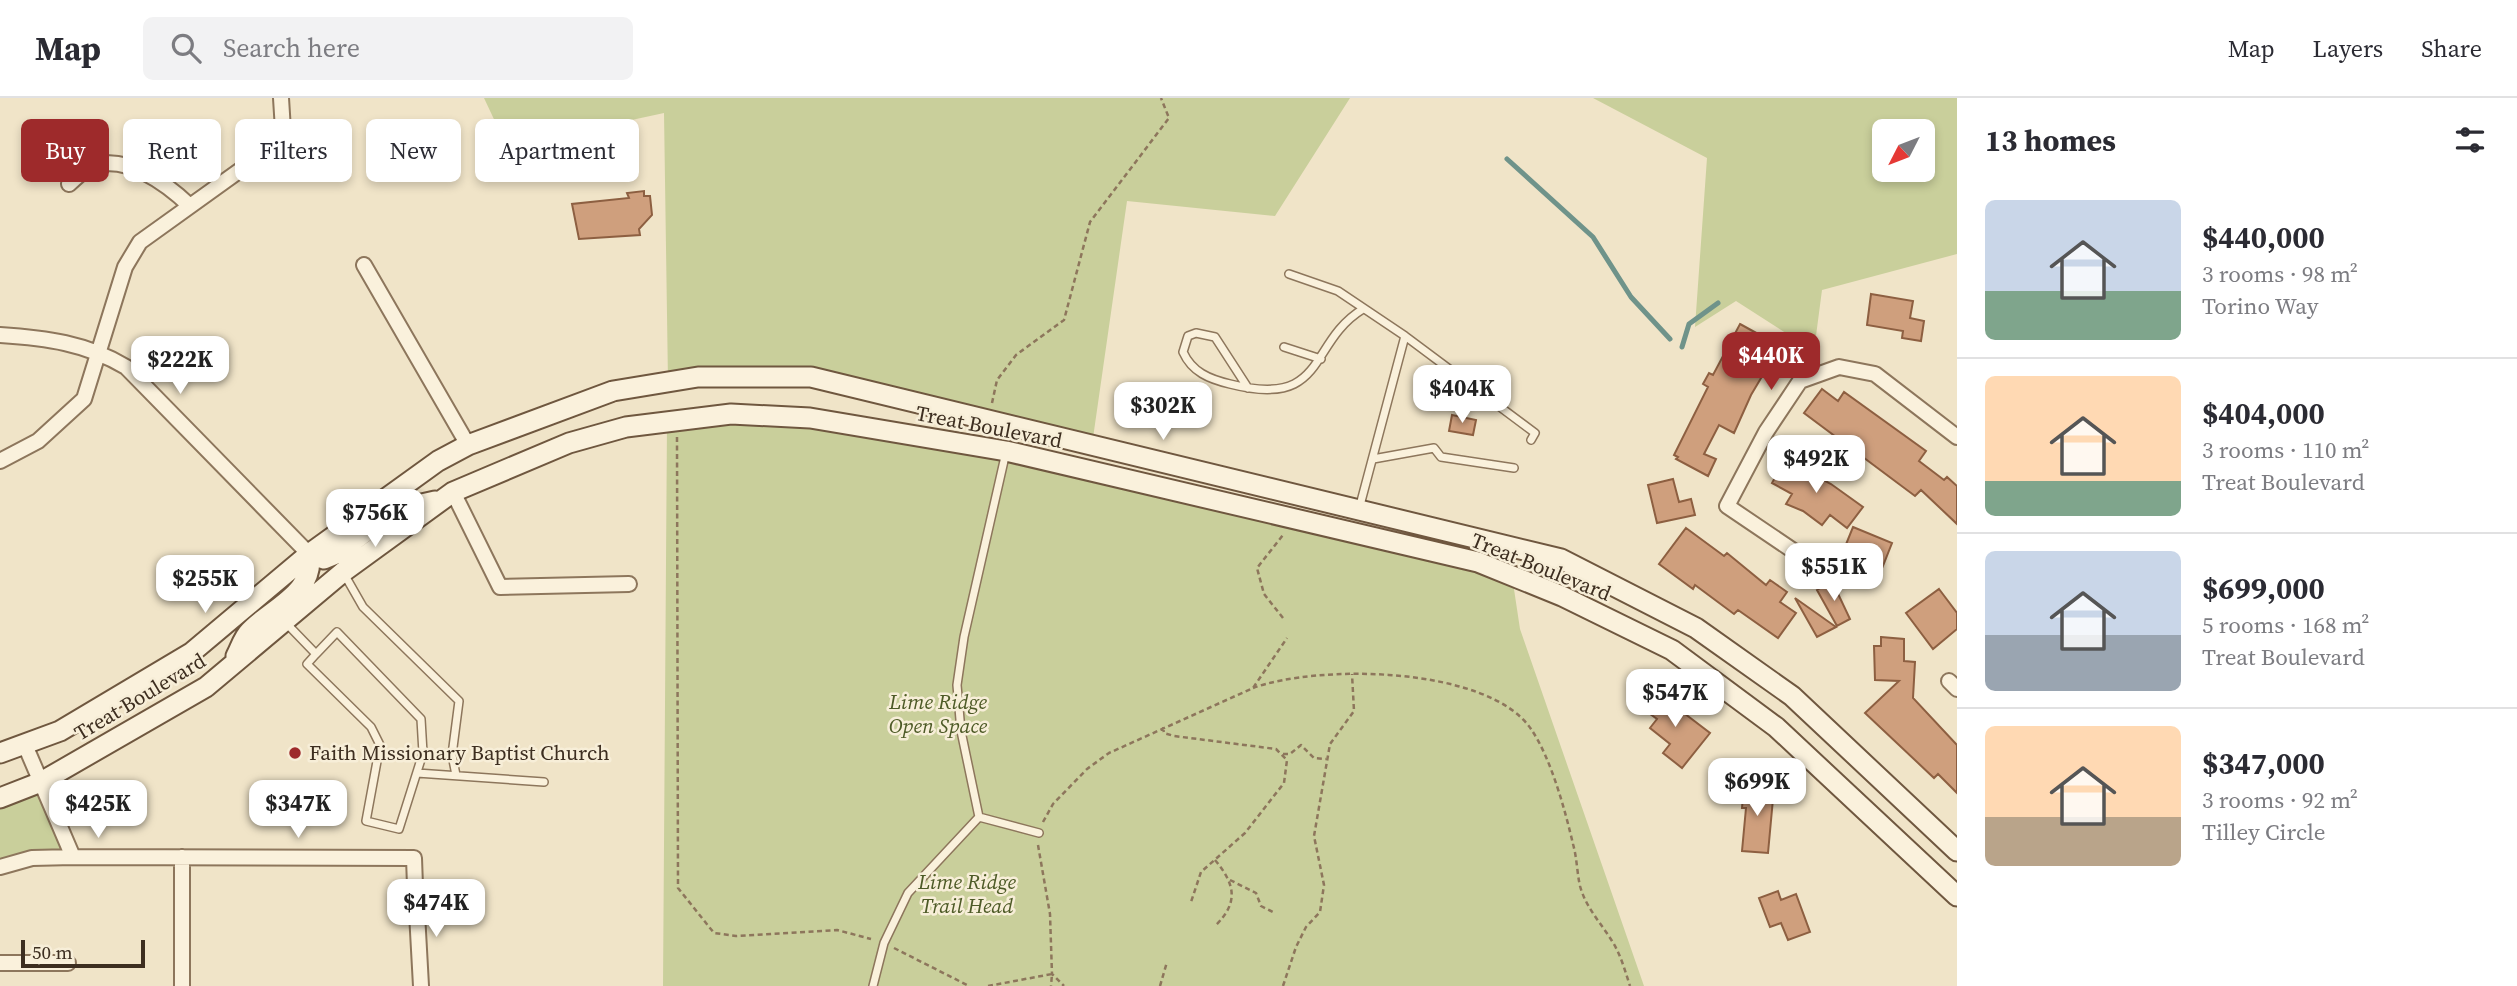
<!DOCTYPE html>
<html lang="en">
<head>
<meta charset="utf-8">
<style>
  :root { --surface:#fff; --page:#f2f2f3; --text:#2b2b33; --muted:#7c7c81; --line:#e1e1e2; --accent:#9e2a2b }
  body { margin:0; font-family:"Source Serif 4",serif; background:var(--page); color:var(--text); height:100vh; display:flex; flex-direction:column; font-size:26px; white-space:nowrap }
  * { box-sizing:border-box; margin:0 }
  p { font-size:23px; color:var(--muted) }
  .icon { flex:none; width:38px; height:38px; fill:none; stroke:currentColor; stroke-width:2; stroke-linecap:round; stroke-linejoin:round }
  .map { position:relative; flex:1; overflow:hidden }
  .side { display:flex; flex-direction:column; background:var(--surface); width:560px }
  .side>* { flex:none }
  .top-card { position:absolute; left:21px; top:21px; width:665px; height:63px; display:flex; gap:14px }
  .needle { width:46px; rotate:228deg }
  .controls { position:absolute; left:1872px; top:21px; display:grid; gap:14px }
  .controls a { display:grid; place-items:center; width:63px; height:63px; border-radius:10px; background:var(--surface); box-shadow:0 4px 10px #0003; font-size:35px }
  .scale { position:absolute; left:21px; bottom:18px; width:124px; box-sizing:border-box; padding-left:7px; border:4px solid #3d2e20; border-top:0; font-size:19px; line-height:24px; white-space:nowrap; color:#3d2e20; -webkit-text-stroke:5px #f7eed8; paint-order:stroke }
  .price { position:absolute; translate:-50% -60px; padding:0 16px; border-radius:14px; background:#fff; color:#222; font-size:23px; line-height:46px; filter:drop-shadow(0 2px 4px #0008) }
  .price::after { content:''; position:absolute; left:50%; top:42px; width:21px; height:16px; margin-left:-10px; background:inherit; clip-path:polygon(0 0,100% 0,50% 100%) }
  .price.on { background:var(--accent); color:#fff }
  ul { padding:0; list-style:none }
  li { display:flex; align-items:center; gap:21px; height:175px; padding:0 28px }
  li+li { border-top:2px solid var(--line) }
  li span { display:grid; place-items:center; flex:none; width:196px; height:140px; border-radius:10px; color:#555 }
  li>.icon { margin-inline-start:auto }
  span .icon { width:84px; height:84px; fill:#fffc; stroke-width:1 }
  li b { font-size:30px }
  h2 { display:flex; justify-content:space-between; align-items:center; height:84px; padding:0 28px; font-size:30px }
  .pill { padding:0 24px; border-radius:10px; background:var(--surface); box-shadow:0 4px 10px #0003; font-size:24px; line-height:63px }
  .pill.on { background:var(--accent); color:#fff }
  header { display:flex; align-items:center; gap:42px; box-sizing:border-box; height:98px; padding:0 35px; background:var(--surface); border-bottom:2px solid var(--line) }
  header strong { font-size:33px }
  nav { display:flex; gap:38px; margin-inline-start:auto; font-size:24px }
  .search { width:490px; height:63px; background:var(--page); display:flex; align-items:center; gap:18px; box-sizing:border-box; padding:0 24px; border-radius:10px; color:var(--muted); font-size:26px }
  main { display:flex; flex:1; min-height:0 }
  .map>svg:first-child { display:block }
  .green { fill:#c9cf9b; fill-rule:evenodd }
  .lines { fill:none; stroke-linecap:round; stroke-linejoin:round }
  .stream { stroke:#6f938a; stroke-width:5 }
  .building { fill:#cf9f7d; stroke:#8d5f41; stroke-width:2 }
  .service-casing { stroke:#8d765c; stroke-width:10 }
  .minor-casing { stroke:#8d765c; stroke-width:18 }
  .secondary-casing { stroke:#6f573f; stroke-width:23 }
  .path { stroke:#8d765c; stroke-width:2.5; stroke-dasharray:5 3.5; stroke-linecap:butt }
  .service { stroke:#faf1dc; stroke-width:7 }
  .minor { stroke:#faf1dc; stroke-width:14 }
  .secondary { stroke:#faf1dc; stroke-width:19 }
  .poi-dot { fill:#9e2a2b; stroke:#f7eed8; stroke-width:2.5 }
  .labels { text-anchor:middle; stroke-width:5; stroke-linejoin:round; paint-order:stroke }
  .street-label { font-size:21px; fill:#3d2e20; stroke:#f7eed8 }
  .park-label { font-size:21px; font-style:italic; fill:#4d5a26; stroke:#f7eed8 }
  .poi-label { font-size:21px; fill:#3d2e20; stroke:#f7eed8; text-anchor:start }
</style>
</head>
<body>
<header>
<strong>Map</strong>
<div class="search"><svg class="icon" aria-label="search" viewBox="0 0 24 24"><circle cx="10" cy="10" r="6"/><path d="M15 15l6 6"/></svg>Search here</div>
<nav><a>Map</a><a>Layers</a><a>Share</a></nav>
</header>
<main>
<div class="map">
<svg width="1957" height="888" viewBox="0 0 1957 888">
  <rect width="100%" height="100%" fill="#f0e4c8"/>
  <path class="green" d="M 484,0 L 1350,0 L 1275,118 L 1127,103 L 1092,347 L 811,279 L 668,284 L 664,15 L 507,49 Z
    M 1593,0 L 1957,0 L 1957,156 L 1822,192 L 1814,253 L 1736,203 L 1695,229 L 1707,60 ZM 1885,33 L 1923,33 L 1923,72 L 1885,72 Z
    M 731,316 L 1006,353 L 1512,478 L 1520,531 L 1644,888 L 663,888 L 667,324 Z
    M 41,684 L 73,759 L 0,769 L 0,700 Z"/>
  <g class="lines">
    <path class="stream" d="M 1507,61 L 1593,139 L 1631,199 L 1670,241
      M 1682,249 L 1689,226 L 1718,205"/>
  </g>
  <path class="building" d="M 644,93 L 644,98 L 650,98 L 652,117 L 639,131 L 640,137 L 579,141 L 572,106 L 629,100 L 627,95 Z
    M 1871,196 L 1913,203 L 1910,220 L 1924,223 L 1921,243 L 1902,240 L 1903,233 L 1867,227 Z
    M 1740,226 L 1780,248 L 1751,297 L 1734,335 L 1719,327 L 1704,356 L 1716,361 L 1708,378 L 1676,361 L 1678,359 L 1674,357 L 1708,289 L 1703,286 L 1709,275 L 1713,277 Z
    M 1822,291 L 1838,303 L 1844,294 L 1926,353 L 1919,363 L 1944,382 L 1947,379 L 1957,388 L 1957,426 L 1921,392 L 1915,398 L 1804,315 Z
    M 1452,317 L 1476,322 L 1473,337 L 1449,333 Z
    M 1785,361 L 1831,386 L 1863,409 L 1847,430 L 1830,417 L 1822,427 L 1803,413 L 1786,406 L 1792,396 L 1772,385 Z
    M 1673,381 L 1679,404 L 1691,401 L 1695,417 L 1657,425 L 1648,387 Z
    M 1853,429 L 1892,445 L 1877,483 L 1838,466 Z
    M 1686,430 L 1724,458 L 1727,455 L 1766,487 L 1770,482 L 1787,494 L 1780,504 L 1796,515 L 1778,540 L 1738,512 L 1734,516 L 1695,487 L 1693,491 L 1659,466 Z
    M 1832,483 L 1850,521 L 1837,528 L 1817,492 Z
    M 1939,491 L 1957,515 L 1957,531 L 1933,551 L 1906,515 Z
    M 1795,500 L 1836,529 L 1817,539 Z
    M 1881,539 L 1904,541 L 1904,563 L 1915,564 L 1913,600 L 1957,647 L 1957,695 L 1938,676 L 1934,680 L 1865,615 L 1899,583 L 1875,582 L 1874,548 L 1881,548 Z
    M 1655,593 L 1710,635 L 1682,670 L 1663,655 L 1670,646 L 1650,630 L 1657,621 L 1642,610 Z
    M 1744,687 L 1774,690 L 1768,755 L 1742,753 L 1746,710 L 1742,710 Z
    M 1778,793 L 1781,802 L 1796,796 L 1810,834 L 1788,842 L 1781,825 L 1770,829 L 1759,800 Z"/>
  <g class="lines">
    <g class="service-casing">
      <path id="service" d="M 1289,176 L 1338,193 L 1405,238 L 1359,411
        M 1405,238 L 1535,335 L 1531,342
        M 1284,249 L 1321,261
        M 1248,290 L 1215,239 L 1196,235 L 1188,238 L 1183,254 C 1192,274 1209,281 1230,286 C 1328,311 1307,245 1363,211
        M 1373,361 L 1434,350 L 1441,359 L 1514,370
        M 343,474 L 363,509 L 459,603 L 452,657 L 456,677
        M 287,526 L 316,556 L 307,566 L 371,629 L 380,647 L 366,723 L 399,731 L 423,655 L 421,621 L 337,534 L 316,556
        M 417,675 L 544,684
        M 979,719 L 1039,735
        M 873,888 L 884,845 L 908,795 L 979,719 L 961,633 L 957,587 L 964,539 L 1006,354"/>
    </g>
    <g class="minor-casing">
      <path id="minor" d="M 69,86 C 75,81 83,72 91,69 C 125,54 168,87 190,108
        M 364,167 L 468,347
        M 0,237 C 46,240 86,245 126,269 L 309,456
        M 0,363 L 38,343 L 84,301 L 125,169 L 140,144 L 264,55 L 283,32 L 281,0
        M 453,394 L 500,489 L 629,486
        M 1801,458 L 1727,408 L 1766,334 L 1800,283 L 1839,269 L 1875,276 L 1957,339
        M 1949,583 L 1957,591
        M 25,647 L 73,759 L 414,760 L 415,788
        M 182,759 L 182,888
        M 0,769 L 32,760 L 73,759
        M 416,797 L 421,888
        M 0,865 L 68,865"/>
    </g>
    <g class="secondary-casing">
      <path id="secondary" d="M 309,456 L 324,461 L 336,456 L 395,412 L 435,403
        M 236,558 C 240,551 243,540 249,534 C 271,510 316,495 309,456
        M 0,655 L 60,633 L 191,555 L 309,456 L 438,363 L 468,347 L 613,293 L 698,279 L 811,279 L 1561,461 L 1696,530 L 1792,598 L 1957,753
        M 0,700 L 41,684 L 206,589 L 343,474 L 453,394 L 569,345 L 626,329 L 731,316 L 810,320 L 1006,353 L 1478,464 L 1562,498 L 1672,552 L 1776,629 L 1957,798"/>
    </g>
    <path class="path" d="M 992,305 L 997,282 L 1016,257 L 1064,222 L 1090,124 L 1169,20 L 1161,0
      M 677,339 L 678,790 L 714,835 L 736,838 L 837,832 L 871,841
      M 1283,520 L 1264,496 L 1257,470 L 1283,437
      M 1253,590 C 1318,566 1488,568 1531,631 C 1551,660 1565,712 1573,746 C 1577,760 1577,775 1580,788 C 1586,810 1601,825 1612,843 C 1621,857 1625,873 1630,888
      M 1163,629 L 1164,635 L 1174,638 L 1276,651 L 1287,662 L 1284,685 L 1245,735 L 1201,774 L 1191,804
      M 1283,656 L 1290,656 L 1301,647 L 1314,660 L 1326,661
      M 1043,724 L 1053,706 L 1087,671 L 1109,655 L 1253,590 L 1287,540
      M 1038,747 L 1050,816 L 1052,876 L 1064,888
      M 1215,762 C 1235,786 1239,804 1216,827
      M 1230,782 L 1256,795 L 1261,808 L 1273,814
      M 894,850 L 969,888
      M 988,888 L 1052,876 L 1051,888
      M 1160,888 L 1167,864
      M 1283,888 L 1296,849 L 1306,829 L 1320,814 L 1324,787 L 1314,738 L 1330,646 L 1354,613 L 1352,576"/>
    <use href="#service" class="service"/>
    <use href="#minor" class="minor"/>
    <use href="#secondary" class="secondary"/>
  </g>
  <circle class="poi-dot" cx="295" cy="655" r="7"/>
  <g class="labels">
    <g class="street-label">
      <text transform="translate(989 329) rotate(11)" y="7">Treat Boulevard</text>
      <text transform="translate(1541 469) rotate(22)" y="7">Treat Boulevard</text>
      <text transform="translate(140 599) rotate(-31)" y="7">Treat Boulevard</text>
    </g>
    <g class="park-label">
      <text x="938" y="611">Lime Ridge<tspan x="938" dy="24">Open Space</tspan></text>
      <text x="967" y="791">Lime Ridge<tspan x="967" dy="24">Trail Head</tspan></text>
    </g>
    <g class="poi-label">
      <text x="309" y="662">Faith Missionary Baptist Church</text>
    </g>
  </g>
</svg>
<div class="controls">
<a><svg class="needle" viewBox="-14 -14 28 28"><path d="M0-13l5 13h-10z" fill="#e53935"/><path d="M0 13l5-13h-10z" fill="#7c7c81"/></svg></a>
</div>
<div class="scale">50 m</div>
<b class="price on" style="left:1771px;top:294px">$440K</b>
<b class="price" style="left:180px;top:298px">$222K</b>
<b class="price" style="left:1462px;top:327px">$404K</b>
<b class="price" style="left:1163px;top:344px">$302K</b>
<b class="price" style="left:1816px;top:397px">$492K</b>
<b class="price" style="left:375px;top:451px">$756K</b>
<b class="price" style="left:1834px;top:505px">$551K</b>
<b class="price" style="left:205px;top:517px">$255K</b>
<b class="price" style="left:1675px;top:631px">$547K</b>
<b class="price" style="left:1757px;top:720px">$699K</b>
<b class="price" style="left:98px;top:742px">$425K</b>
<b class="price" style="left:298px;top:742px">$347K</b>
<b class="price" style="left:436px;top:841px">$474K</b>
<div class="top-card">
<a class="pill on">Buy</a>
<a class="pill">Rent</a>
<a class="pill">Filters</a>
<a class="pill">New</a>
<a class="pill">Apartment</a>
</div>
</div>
<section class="side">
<h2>13 homes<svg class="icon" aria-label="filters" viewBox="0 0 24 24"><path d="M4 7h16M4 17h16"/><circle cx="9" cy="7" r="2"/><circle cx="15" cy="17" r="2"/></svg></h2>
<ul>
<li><span style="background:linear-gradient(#c9d6e8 65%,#7fa58c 0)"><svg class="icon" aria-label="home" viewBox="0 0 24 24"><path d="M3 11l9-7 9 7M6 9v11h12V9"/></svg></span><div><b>$440,000</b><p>3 rooms · 98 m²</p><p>Torino Way</p></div></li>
<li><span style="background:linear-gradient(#ffd9b3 75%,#7fa58c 0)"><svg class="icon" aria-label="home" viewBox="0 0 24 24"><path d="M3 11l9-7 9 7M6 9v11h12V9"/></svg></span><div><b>$404,000</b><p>3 rooms · 110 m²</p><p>Treat Boulevard</p></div></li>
<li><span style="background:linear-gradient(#c9d6e8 60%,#9aa5b1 0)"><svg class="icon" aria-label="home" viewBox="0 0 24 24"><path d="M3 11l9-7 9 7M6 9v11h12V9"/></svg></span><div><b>$699,000</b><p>5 rooms · 168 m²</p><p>Treat Boulevard</p></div></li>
<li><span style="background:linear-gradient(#ffd9b3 65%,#b9a48a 0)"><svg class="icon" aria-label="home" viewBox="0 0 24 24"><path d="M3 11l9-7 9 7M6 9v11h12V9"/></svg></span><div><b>$347,000</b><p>3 rooms · 92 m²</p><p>Tilley Circle</p></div></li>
</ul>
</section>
</main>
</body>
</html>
